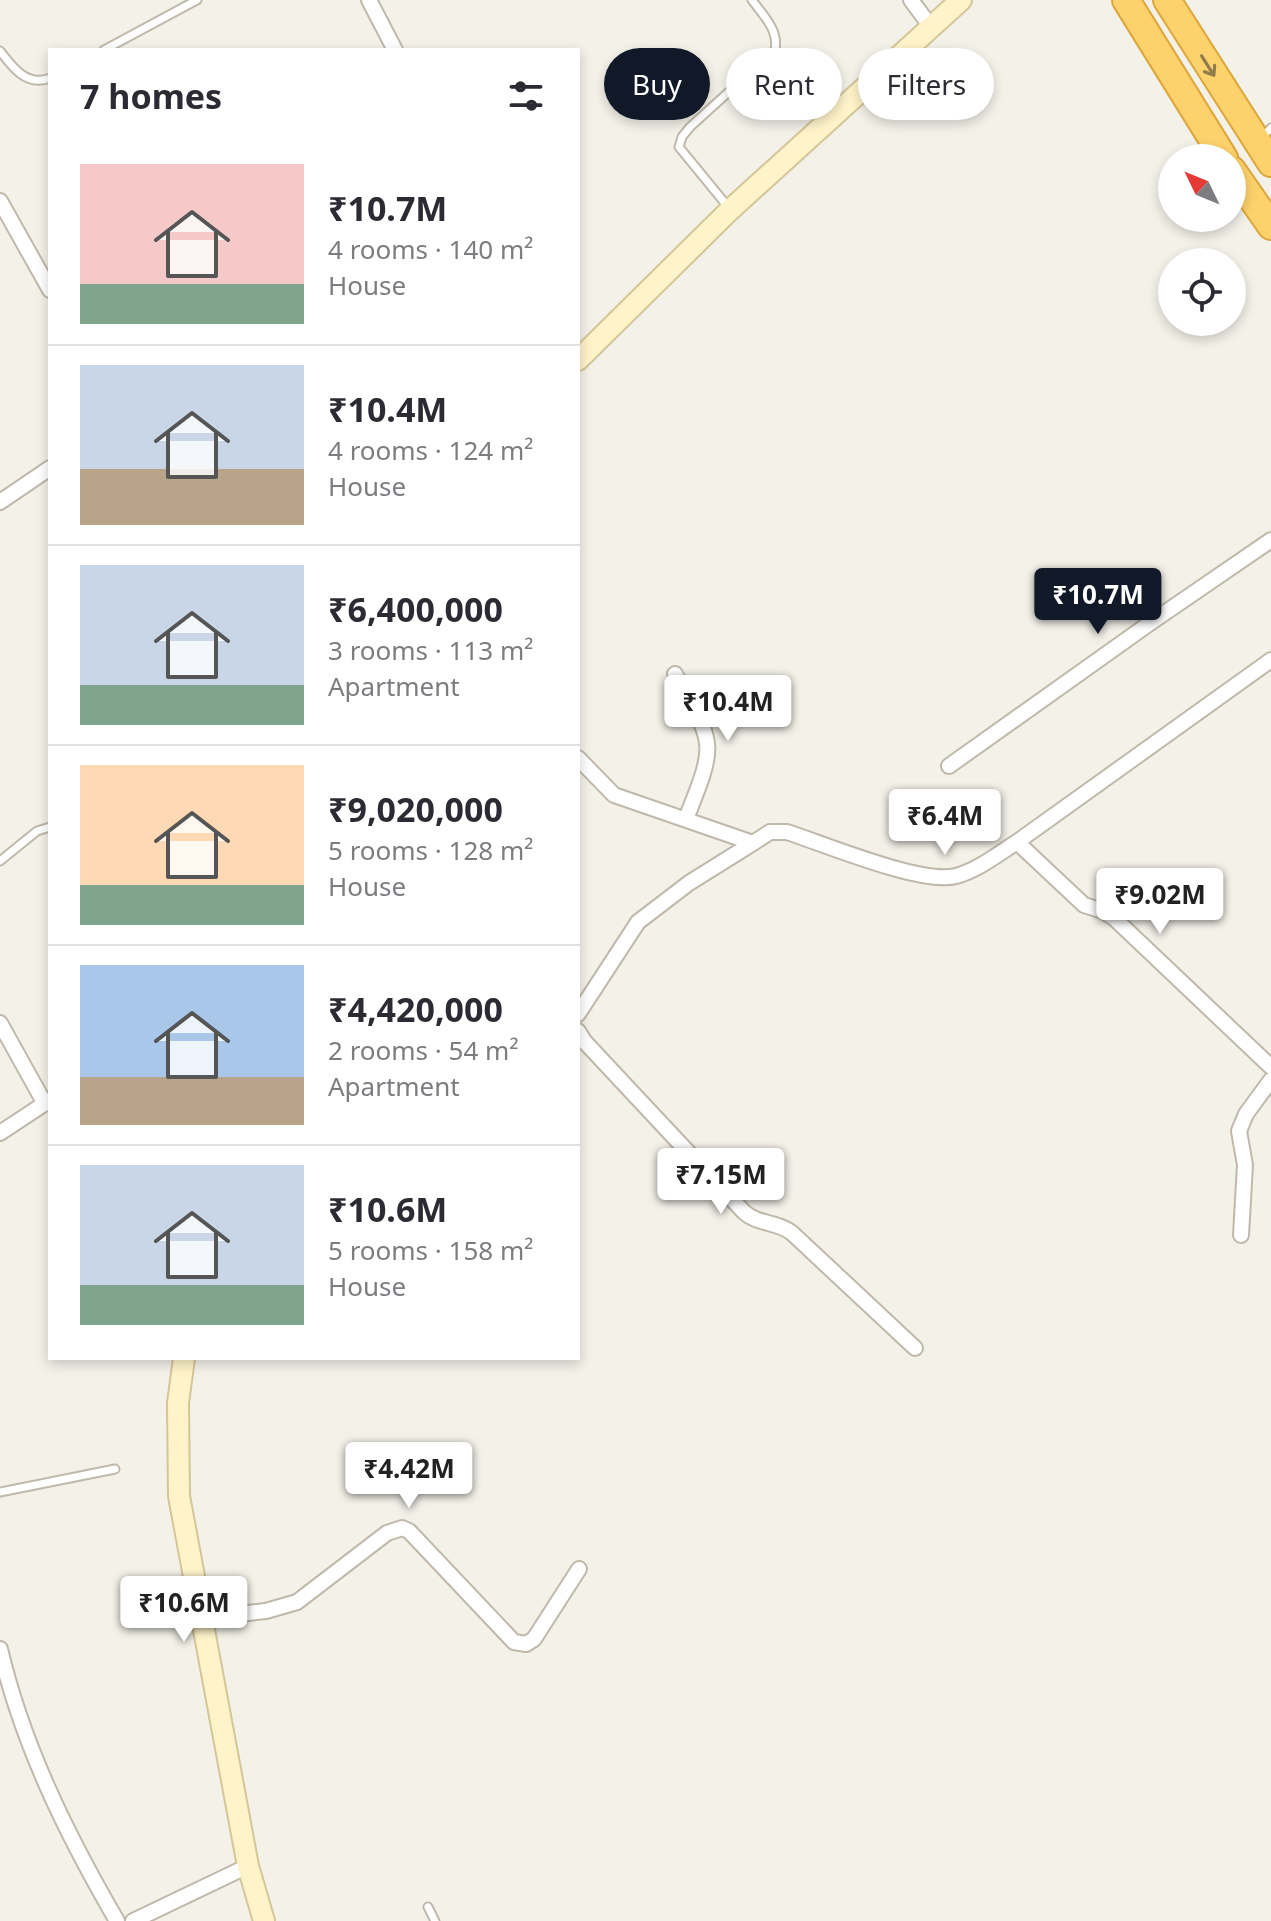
<!DOCTYPE html>
<html lang="en">
<head>
<meta charset="utf-8">
<style>
  :root { --surface:#fff; --page:#f7f7f7; --text:#2b2b33; --muted:#7c7c81; --line:#e1e1e2; --accent:#111827 }
  body { margin:0; font-family:"Noto Sans",sans-serif; background:var(--page); color:var(--text); height:100vh; display:flex; flex-direction:column; font-size:30px; white-space:nowrap }
  * { box-sizing:border-box; margin:0 }
  p { font-size:26px; color:var(--muted) }
  .icon { flex:none; width:44px; height:44px; fill:none; stroke:currentColor; stroke-width:2; stroke-linecap:round; stroke-linejoin:round }
  .map { position:relative; flex:1; overflow:hidden }
  .drawer { position:absolute; left:48px; top:48px; width:532px; height:1312px; display:flex; flex-direction:column; background:var(--surface); border-radius:0px; box-shadow:0 4px 12px #0003 }
  .drawer>* { flex:none }
  .hud { position:absolute; left:604px; top:48px; width:546px; height:72px; display:flex; gap:16px }
  .needle { width:52px; rotate:313deg }
  .controls { position:absolute; left:1158px; top:144px; display:grid; gap:16px }
  .controls a { display:grid; place-items:center; width:88px; height:88px; border-radius:50%; background:var(--surface); box-shadow:0 4px 12px #0003; font-size:40px }
  .price { position:absolute; translate:-50% -68px; padding:0 18px; border-radius:8px; background:#fff; color:#222; font-size:26px; line-height:52px; filter:drop-shadow(0 2px 4px #0008) }
  .price::after { content:''; position:absolute; left:50%; top:48px; width:24px; height:18px; margin-left:-12px; background:inherit; clip-path:polygon(0 0,100% 0,50% 100%) }
  .price.selected { background:var(--accent); color:#fff }
  ul { padding:0; list-style:none }
  li { display:flex; align-items:center; gap:24px; height:200px; padding:0 32px }
  li+li { border-top:2px solid var(--line) }
  li span { display:grid; place-items:center; flex:none; width:224px; height:160px; border-radius:0px; color:#555 }
  li>.icon { margin-inline-start:auto }
  span .icon { width:96px; height:96px; fill:#fffc; stroke-width:1 }
  li b { font-size:34px }
  h2 { display:flex; justify-content:space-between; align-items:center; height:96px; padding:0 32px; font-size:34px }
  .chip { padding:0 28px; border-radius:36px; background:var(--surface); box-shadow:0 4px 12px #0003; font-size:28px; line-height:72px }
  .chip.selected { background:var(--accent); color:#fff }
  .map>svg:first-child { display:block }
  .lines { fill:none; stroke-linecap:round; stroke-linejoin:round }
  .lane-casing { stroke:#c0b9ab; stroke-width:11 }
  .street-casing { stroke:#c0b9ab; stroke-width:18 }
  .secondary-casing { stroke:#d4c699; stroke-width:24 }
  .highway-casing { stroke:#dda63a; stroke-width:30 }
  .lane { stroke:#fff; stroke-width:7 }
  .street { stroke:#fff; stroke-width:14 }
  .secondary { stroke:#fef3c9; stroke-width:20 }
  .highway { stroke:#fdd16b; stroke-width:26 }
  .oneway { stroke:#907b4c }
</style>
</head>
<body>
<div class="map">
<svg width="1271" height="1921" viewBox="0 0 1271 1921">
  <rect width="100%" height="100%" fill="#f4f1e9"/>
  <g class="lines">
    <g class="lane-casing">
      <path id="lane" d="M 104,50 L 197,0
        M 0,51 C 13,68 27,87 50,78
        M 1261,138 L 1271,128
        M 729,208 L 679,147 L 682,137 L 690,127 L 775,50 C 779,30 763,15 752,0
        M 0,861 L 37,831 L 50,827
        M 0,1492 L 115,1469
        M 428,1907 L 435,1921"/>
    </g>
    <g class="street-casing">
      <path id="street" d="M 369,0 L 395,50
        M 911,0 L 931,27
        M 0,201 L 50,290
        M 0,502 L 50,468
        M 675,674 C 715,746 717,741 686,819
        M 578,758 L 614,795 L 753,843 L 770,832 L 787,832 C 824,844 922,885 956,876 C 978,870 998,854 1017,842 L 1271,660
        M 949,766 L 1150,623 L 1271,540
        M 1017,842 L 1084,905 L 1103,911 L 1114,918 L 1271,1067
        M 578,1014 L 638,922 L 689,883 L 753,843
        M 0,1023 L 45,1104
        M 578,1031 L 584,1041 L 744,1212 C 758,1225 777,1221 792,1233 L 915,1348
        M 0,1133 L 50,1100
        M 1241,1235 L 1245,1165 L 1239,1131 L 1246,1114 L 1271,1080
        M 202,1618 L 266,1611 L 297,1602 L 387,1533 L 402,1528 L 409,1531 L 514,1642 L 526,1644 L 534,1639 L 579,1569
        M 0,1649 C 23,1746 67,1835 117,1921
        M 133,1921 L 248,1866"/>
    </g>
    <g class="secondary-casing">
      <path id="secondary" d="M 578,360 L 730,210 L 961,0
        M 184,1358 L 178,1403 L 179,1496 L 248,1866 L 264,1921"/>
    </g>
    <g class="highway-casing">
      <path id="highway" d="M 1126,0 L 1224,158
        M 1167,0 L 1271,163
        M 1232,170 L 1271,226"/>
    </g>
    <use href="#lane" class="lane"/>
    <use href="#street" class="street"/>
    <use href="#secondary" class="secondary"/>
    <use href="#highway" class="highway"/>
  </g>
  <defs><path id="oneway-shaft" d="M-6 0H5M1.5-3L5.5 0L1.5 3" fill="none" stroke-width="1.6" stroke-linecap="round" stroke-linejoin="round" transform="scale(2)"/></defs>
  <use class="oneway" href="#oneway-shaft" transform="translate(1208 66) rotate(58)"/>
</svg>
<div class="controls">
<a><svg class="needle" viewBox="-14 -14 28 28"><path d="M0-13l5 13h-10z" fill="#e53935"/><path d="M0 13l5-13h-10z" fill="#7c7c81"/></svg></a>
<a><svg class="icon" aria-label="locate" viewBox="0 0 24 24"><circle cx="12" cy="12" r="6"/><path d="M12 2v4M12 18v4M2 12h4M18 12h4"/></svg></a>
</div>
<b class="price selected" style="left:1098px;top:636px">₹10.7M</b>
<b class="price" style="left:728px;top:743px">₹10.4M</b>
<b class="price" style="left:945px;top:857px">₹6.4M</b>
<b class="price" style="left:1160px;top:936px">₹9.02M</b>
<b class="price" style="left:721px;top:1216px">₹7.15M</b>
<b class="price" style="left:409px;top:1510px">₹4.42M</b>
<b class="price" style="left:184px;top:1644px">₹10.6M</b>
<div class="hud">
<a class="chip selected">Buy</a>
<a class="chip">Rent</a>
<a class="chip">Filters</a>
</div>
<section class="drawer">
<h2>7 homes<svg class="icon" aria-label="filters" viewBox="0 0 24 24"><path d="M4 7h16M4 17h16"/><circle cx="9" cy="7" r="2"/><circle cx="15" cy="17" r="2"/></svg></h2>
<ul>
<li><span style="background:linear-gradient(#f6c9c9 75%,#7fa58c 0)"><svg class="icon" aria-label="home" viewBox="0 0 24 24"><path d="M3 11l9-7 9 7M6 9v11h12V9"/></svg></span><div><b>₹10.7M</b><p>4 rooms · 140 m²</p><p>House</p></div></li>
<li><span style="background:linear-gradient(#c9d6e8 65%,#b9a48a 0)"><svg class="icon" aria-label="home" viewBox="0 0 24 24"><path d="M3 11l9-7 9 7M6 9v11h12V9"/></svg></span><div><b>₹10.4M</b><p>4 rooms · 124 m²</p><p>House</p></div></li>
<li><span style="background:linear-gradient(#c9d6e8 75%,#7fa58c 0)"><svg class="icon" aria-label="home" viewBox="0 0 24 24"><path d="M3 11l9-7 9 7M6 9v11h12V9"/></svg></span><div><b>₹6,400,000</b><p>3 rooms · 113 m²</p><p>Apartment</p></div></li>
<li><span style="background:linear-gradient(#ffd9b3 75%,#7fa58c 0)"><svg class="icon" aria-label="home" viewBox="0 0 24 24"><path d="M3 11l9-7 9 7M6 9v11h12V9"/></svg></span><div><b>₹9,020,000</b><p>5 rooms · 128 m²</p><p>House</p></div></li>
<li><span style="background:linear-gradient(#a9c7e8 70%,#b9a48a 0)"><svg class="icon" aria-label="home" viewBox="0 0 24 24"><path d="M3 11l9-7 9 7M6 9v11h12V9"/></svg></span><div><b>₹4,420,000</b><p>2 rooms · 54 m²</p><p>Apartment</p></div></li>
<li><span style="background:linear-gradient(#c9d6e8 75%,#7fa58c 0)"><svg class="icon" aria-label="home" viewBox="0 0 24 24"><path d="M3 11l9-7 9 7M6 9v11h12V9"/></svg></span><div><b>₹10.6M</b><p>5 rooms · 158 m²</p><p>House</p></div></li>
</ul>
</section>
</div>
</body>
</html>
